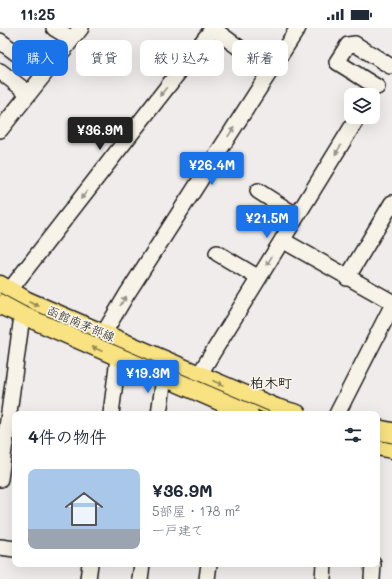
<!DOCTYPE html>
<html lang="ja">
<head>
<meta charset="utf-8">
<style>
  :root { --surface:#fff; --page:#f6f6f7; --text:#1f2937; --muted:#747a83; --accent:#1a73e8 }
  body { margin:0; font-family:Mali,"Klee One",sans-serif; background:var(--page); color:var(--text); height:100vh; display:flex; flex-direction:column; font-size:15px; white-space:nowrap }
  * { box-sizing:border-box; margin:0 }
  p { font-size:13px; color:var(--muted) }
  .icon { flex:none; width:22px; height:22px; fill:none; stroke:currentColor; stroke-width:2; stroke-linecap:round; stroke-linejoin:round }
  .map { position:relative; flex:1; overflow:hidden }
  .drawer { position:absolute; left:12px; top:383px; width:368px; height:156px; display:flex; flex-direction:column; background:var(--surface); border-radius:8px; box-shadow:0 4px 16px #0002 }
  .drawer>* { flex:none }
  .top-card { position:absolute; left:12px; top:12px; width:368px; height:36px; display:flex; gap:8px }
  .fabs { position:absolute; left:344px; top:60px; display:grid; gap:8px }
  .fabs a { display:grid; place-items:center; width:36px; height:36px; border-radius:8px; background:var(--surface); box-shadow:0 4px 16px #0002; font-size:20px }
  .price { position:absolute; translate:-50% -34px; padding:0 9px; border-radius:4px; background:var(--accent); color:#fff; font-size:13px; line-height:26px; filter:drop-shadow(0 1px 2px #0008) }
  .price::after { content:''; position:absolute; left:50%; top:24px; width:12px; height:9px; margin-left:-6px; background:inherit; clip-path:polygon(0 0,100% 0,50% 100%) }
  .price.selected { background:#222; color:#fff }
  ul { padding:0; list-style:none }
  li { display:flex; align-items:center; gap:12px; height:100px; padding:0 16px }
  li span { display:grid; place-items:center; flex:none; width:112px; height:80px; border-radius:8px; color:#555 }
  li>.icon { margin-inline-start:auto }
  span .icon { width:48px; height:48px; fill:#fffc; stroke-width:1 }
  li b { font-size:17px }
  h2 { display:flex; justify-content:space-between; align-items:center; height:48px; padding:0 16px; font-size:17px }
  .chip { padding:0 14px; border-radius:8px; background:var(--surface); box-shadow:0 4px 16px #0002; font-size:14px; line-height:36px }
  .chip.selected { background:var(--accent); color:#fff }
  .status { display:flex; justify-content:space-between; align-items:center; height:28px; padding:0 20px; background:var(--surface); direction:ltr }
  .status svg { height:11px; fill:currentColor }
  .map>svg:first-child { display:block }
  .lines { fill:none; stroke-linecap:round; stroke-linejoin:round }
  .minor-casing { stroke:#1c1c1c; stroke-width:18 }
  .major-casing { stroke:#1c1c1c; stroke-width:21 }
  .minor { stroke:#f7f3e8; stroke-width:15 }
  .major { stroke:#f8e281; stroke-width:18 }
  .tram { stroke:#1c1c1c; stroke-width:1 }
  .oneway { fill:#94928c }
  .oneway2 { fill:#958954 }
  .labels { text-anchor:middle; stroke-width:3.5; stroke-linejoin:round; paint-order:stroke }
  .street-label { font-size:12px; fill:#1c1c1c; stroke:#f7f3e8 }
  .quarter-label { font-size:14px; font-weight:bold; fill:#1c1c1c; stroke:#f7f3e8 }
</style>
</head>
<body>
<div class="status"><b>11:25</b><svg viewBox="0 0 49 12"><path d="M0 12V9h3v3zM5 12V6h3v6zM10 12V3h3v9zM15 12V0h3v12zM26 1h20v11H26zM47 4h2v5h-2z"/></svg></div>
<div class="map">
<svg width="392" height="551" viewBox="0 0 392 551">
  <rect width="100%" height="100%" fill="#efeceb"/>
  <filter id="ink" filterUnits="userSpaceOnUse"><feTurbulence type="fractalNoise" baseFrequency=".025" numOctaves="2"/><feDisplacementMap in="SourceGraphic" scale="8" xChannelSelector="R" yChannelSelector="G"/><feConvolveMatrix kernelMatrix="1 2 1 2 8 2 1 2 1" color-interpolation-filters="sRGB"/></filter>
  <g filter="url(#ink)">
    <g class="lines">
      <g class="minor-casing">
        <path id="minor" d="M 54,0 L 72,11
          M 212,0 L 271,43
          M 0,13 L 44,46
          M 0,43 L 28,65
          M 377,59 L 337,34 L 348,17 L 355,16 L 390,38
          M 0,102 L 81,0
          M 258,163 L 297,188
          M 282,212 L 392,274
          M 217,225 L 259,250
          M 347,250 L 392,175
          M 9,263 L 213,0
          M 105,307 L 108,298 L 127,266 L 298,0
          M 199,347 L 358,89
          M 111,386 L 118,330 L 123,319
          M 159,386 L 164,349
          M 337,386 L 392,278
          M 0,451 L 22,288
          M 0,519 L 15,521
          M 88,551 L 90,536
          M 140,551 L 142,536
          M 207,551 L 209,536
          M 323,551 L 324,536
          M 372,551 L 373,536"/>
      </g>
      <g class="major-casing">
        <path id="major" d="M 0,257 L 27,273 L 276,380 L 297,386
          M 0,277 L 249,386
          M 377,401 L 392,404
          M 377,418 L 392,421"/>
      </g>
      <use href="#minor" class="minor"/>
      <use href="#major" class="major"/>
      <path class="tram" d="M 0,265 L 24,278 L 275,386
        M 377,412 L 392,415"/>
    </g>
    <defs><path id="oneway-solid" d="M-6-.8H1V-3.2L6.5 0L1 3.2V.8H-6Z"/></defs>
    <g class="oneway">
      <use href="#oneway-solid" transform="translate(163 64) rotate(128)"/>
      <use href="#oneway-solid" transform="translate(231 104) rotate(-57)"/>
      <use href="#oneway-solid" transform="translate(338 122) rotate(122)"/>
      <use href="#oneway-solid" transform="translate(84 167) rotate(128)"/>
      <use href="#oneway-solid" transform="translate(269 233) rotate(122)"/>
      <use href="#oneway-solid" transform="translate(123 273) rotate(-59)"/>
    </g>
    <g class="oneway2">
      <use href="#oneway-solid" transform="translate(34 276) rotate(23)"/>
      <use href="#oneway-solid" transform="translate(97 321) rotate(-156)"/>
      <use href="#oneway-solid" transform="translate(218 355) rotate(24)"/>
    </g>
  </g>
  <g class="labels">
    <g class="street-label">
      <text transform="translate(81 296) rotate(23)" y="4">函館南茅部線</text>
    </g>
    <g class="quarter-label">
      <text x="271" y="360">柏木町</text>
    </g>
  </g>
</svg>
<div class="fabs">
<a><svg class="icon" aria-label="layers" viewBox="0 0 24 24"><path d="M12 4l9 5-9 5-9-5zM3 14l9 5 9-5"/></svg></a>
</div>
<b class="price selected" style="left:100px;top:123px">¥36.9M</b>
<b class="price" style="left:212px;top:158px">¥26.4M</b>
<b class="price" style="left:267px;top:211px">¥21.5M</b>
<b class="price" style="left:148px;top:366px">¥19.3M</b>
<div class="top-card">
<a class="chip selected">購入</a>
<a class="chip">賃貸</a>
<a class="chip">絞り込み</a>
<a class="chip">新着</a>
</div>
<section class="drawer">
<h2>4件の物件<svg class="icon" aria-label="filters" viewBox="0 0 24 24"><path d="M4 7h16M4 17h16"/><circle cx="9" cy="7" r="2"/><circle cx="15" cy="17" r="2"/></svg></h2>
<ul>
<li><span style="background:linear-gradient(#a9c7e8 75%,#9aa5b1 0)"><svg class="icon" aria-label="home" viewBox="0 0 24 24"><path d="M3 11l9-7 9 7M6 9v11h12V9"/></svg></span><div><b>¥36.9M</b><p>5部屋 · 178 m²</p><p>一戸建て</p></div></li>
</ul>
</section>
</div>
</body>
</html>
